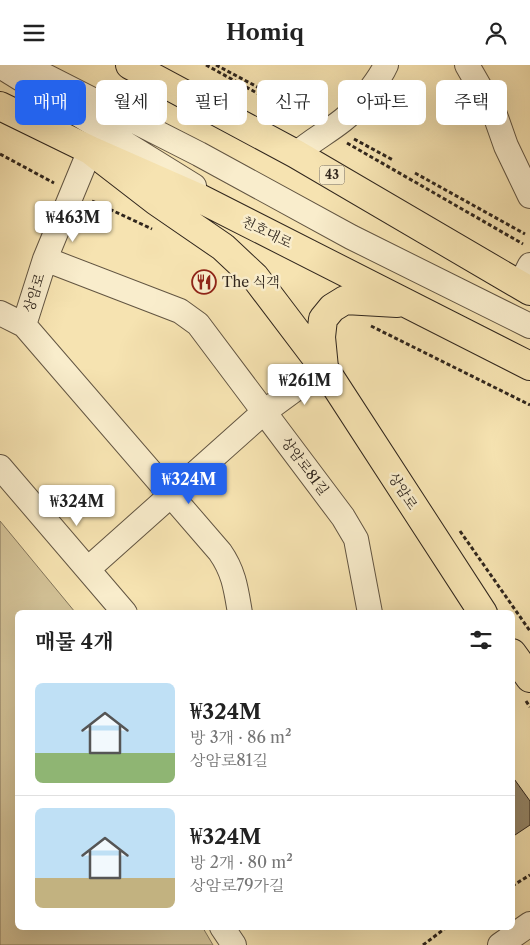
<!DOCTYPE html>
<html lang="ko">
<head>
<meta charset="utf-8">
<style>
  :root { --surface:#fff; --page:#f2f2f2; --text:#222; --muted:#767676; --line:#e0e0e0; --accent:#2563eb }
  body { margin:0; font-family:"Libre Caslon Text","Noto Serif KR",serif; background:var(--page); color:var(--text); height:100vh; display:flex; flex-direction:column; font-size:19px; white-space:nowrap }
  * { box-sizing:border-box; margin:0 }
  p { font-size:16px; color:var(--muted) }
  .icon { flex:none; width:28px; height:28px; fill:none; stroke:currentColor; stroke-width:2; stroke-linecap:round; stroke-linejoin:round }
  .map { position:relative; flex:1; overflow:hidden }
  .sheet { position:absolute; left:15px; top:545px; width:500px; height:320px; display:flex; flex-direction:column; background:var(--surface); border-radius:8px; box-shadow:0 5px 20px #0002 }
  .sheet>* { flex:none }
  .hud { position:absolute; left:15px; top:15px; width:500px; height:45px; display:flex; gap:10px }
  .price { position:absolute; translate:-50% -42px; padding:0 11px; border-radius:5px; background:#fff; color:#222; font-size:16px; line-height:32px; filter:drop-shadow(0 1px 2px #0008) }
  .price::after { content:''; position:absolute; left:50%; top:30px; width:15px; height:11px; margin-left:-8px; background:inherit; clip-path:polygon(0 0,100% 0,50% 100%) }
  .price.on { background:var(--accent); color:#fff }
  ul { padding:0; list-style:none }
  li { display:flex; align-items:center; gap:15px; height:125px; padding:0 20px }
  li+li { border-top:1px solid var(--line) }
  li span { display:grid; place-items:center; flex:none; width:140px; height:100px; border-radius:8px; color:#555 }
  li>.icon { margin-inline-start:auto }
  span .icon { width:60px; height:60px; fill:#fffc; stroke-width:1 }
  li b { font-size:21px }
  h2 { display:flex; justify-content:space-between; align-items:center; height:60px; padding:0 20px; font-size:21px }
  .tag { padding:0 18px; border-radius:8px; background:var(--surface); box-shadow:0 5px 20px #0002; font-size:18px; line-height:45px }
  .tag.on { background:var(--accent); color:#fff }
  header { display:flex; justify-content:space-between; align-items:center; height:65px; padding:0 20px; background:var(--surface); font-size:22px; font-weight:800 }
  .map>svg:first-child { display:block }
  .green { fill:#d4c398; stroke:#82745a }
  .building { fill:#97886a; stroke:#30261d }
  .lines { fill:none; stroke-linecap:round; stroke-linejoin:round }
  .minor-casing { stroke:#625542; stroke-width:26 }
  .major-casing { stroke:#30261d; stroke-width:30 }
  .path { stroke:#30261d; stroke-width:3; stroke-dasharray:4 2.5; stroke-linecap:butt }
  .minor { stroke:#f9edcc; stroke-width:24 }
  .major { stroke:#f6e3b1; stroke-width:28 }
  .labels { text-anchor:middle; stroke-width:5; stroke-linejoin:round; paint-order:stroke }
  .shield { fill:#f9edcc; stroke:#6c6252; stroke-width:1 }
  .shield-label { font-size:12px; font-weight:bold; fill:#30261d }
  .street-label { font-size:14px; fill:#30261d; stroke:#f9edcc }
  .poi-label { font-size:14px; fill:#30261d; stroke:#f9edcc; text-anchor:start }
</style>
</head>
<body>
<header><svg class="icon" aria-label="menu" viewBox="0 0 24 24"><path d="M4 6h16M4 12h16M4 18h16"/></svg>Homiq<svg class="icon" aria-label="person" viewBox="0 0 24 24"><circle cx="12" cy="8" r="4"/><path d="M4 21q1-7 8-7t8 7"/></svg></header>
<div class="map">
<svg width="530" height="880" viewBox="0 0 530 880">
  <rect width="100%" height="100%" fill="#f6e3b1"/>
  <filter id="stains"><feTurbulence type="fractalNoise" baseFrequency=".004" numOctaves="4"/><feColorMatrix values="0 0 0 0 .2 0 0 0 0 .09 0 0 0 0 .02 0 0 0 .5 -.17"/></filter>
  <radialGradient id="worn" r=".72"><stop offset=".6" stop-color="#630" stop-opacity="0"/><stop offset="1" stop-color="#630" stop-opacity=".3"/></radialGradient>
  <path class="green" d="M 0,456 L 75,547 L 18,548 L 18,862 L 203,863 L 213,880 L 0,880 Z"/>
  <path class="building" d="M 512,711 L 530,736 L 530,760 L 512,772 Z"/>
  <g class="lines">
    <g class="minor-casing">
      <path id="minor" d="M 24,0 L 199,89 L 351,172 L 530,261
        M 467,0 L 494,47 L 506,81 L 530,131
        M 0,1 L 194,121
        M 296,89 C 311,76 328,67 343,55 C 355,46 380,14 386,0
        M 45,194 L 180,246 L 198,259 L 343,452 L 356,474 L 370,548
        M 520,220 L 530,200
        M 0,248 L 24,260 L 220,487 C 234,507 236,524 240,548
        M 24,260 L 45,194 L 90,85
        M 0,402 L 125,548
        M 88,504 L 264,347 L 324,303
        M 222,862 L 234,880
        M 500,880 L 530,859"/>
    </g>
    <g class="major-casing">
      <path id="major" d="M 130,0 L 296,89 L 530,226
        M 0,41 L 90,85 L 199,133 L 530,301
        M 90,85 L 156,136 L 223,182 L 255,212 L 324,303 L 483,548
        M 324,303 L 321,272 L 323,254 L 332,243 L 345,235 L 397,238
        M 512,588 L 530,613"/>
    </g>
    <path class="path" d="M 206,0 L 306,55
      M 216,0 L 312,51
      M 354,74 L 393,95
      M 347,78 L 523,179
      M 0,89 L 54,118
      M 415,108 L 525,169
      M 92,136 L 152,164
      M 371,261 L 530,340
      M 460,466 L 530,566
      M 526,636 L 530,642
      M 512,821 L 530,810
      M 423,880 L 447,862"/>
    <use href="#minor" class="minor"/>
    <use href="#major" class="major"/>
  </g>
  <defs>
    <g id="restaurant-ring" transform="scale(1.25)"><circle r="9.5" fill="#f9edcc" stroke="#8f2418" stroke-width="1.5"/><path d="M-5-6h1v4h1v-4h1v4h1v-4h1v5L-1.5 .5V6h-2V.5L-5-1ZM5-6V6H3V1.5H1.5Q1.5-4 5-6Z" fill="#8f2418"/></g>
  </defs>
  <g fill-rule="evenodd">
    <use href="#restaurant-ring" x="204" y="217"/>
  </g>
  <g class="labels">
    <rect class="shield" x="319.5" y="100.5" width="25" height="19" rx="4"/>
    <g class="shield-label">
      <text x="332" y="114">43</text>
    </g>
    <g class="street-label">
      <text transform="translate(267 167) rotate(26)" y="5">천호대로</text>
      <text transform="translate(34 228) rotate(-72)" y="5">상암로</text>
      <text transform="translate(305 401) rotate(53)" y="5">상암로81길</text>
      <text transform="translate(403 426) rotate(57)" y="5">상암로</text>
    </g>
    <g class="poi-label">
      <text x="222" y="222">The 식객</text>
    </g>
  </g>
  <rect width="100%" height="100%" filter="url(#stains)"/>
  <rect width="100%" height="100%" fill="url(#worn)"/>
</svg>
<b class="price" style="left:73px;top:178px">₩463M</b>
<b class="price" style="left:305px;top:341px">₩261M</b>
<b class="price on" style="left:189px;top:440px">₩324M</b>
<b class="price" style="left:77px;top:462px">₩324M</b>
<div class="hud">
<a class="tag on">매매</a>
<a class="tag">월세</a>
<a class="tag">필터</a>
<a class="tag">신규</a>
<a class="tag">아파트</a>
<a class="tag">주택</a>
</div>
<section class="sheet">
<h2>매물 4개<svg class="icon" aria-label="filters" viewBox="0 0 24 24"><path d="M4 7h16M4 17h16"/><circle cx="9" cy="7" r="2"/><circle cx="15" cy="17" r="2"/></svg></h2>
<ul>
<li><span style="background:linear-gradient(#bfe0f5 70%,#8fb573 0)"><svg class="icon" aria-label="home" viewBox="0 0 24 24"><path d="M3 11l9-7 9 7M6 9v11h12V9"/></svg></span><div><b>₩324M</b><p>방 3개 · 86 m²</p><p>상암로81길</p></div></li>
<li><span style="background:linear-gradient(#bfe0f5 70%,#c2b280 0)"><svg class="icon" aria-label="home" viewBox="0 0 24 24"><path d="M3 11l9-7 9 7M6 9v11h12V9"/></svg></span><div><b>₩324M</b><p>방 2개 · 80 m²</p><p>상암로79가길</p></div></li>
</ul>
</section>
</div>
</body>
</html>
